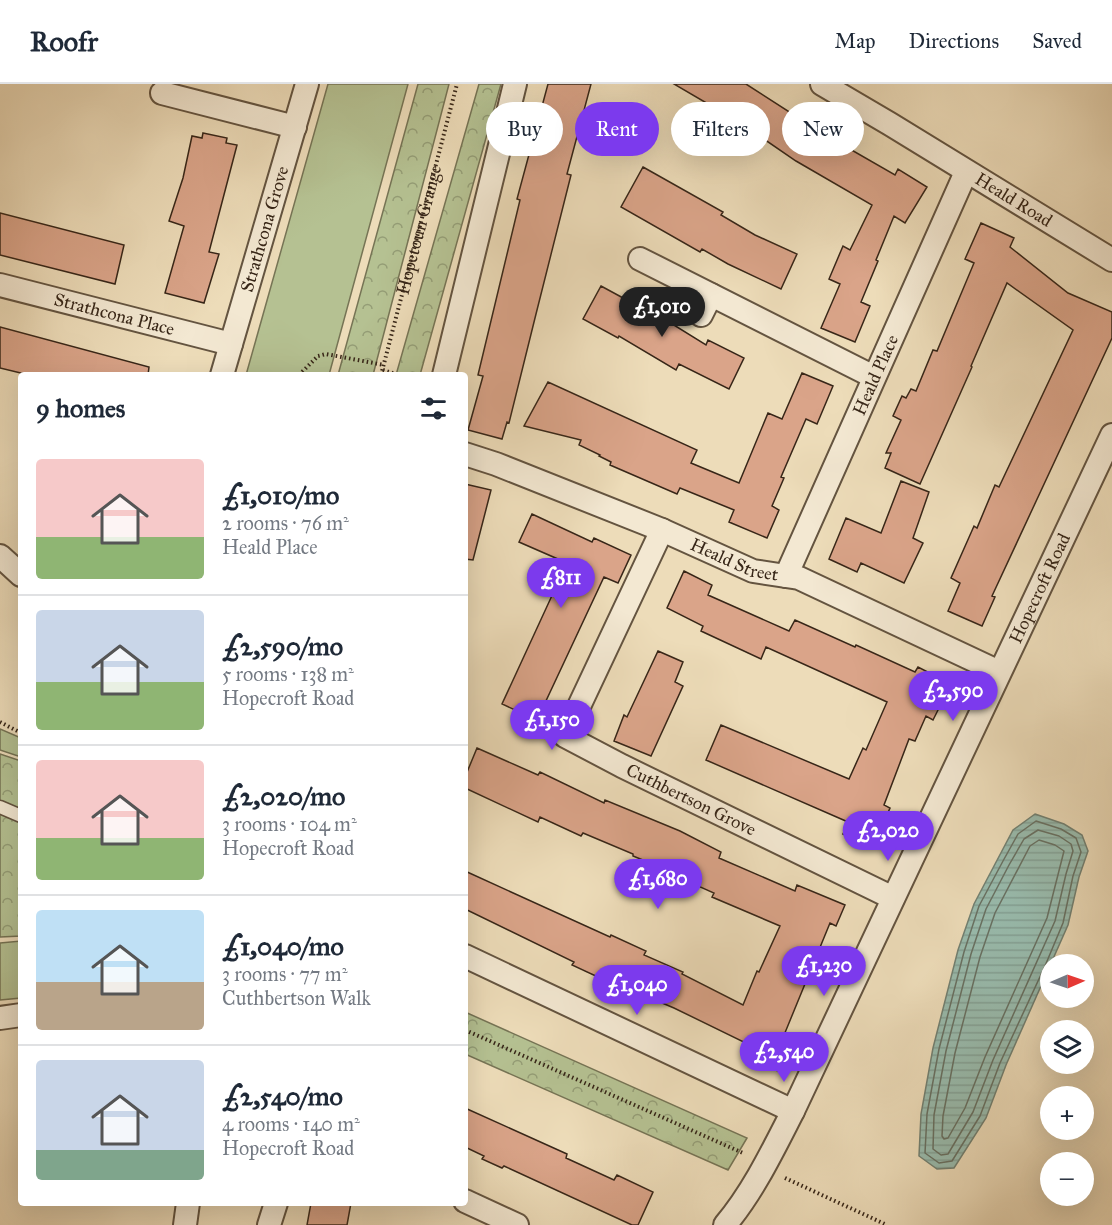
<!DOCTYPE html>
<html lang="en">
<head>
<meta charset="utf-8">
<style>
  :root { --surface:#fff; --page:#f6f6f7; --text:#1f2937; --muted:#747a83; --line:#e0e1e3; --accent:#7c3aed }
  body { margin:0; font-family:"IM FELL Great Primer",serif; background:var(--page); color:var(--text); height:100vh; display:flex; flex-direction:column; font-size:22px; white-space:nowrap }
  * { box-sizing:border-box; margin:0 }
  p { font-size:20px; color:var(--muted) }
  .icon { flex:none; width:33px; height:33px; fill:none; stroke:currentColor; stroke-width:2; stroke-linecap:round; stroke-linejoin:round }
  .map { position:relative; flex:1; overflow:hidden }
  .side { position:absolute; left:18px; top:288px; width:450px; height:834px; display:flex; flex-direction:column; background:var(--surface); border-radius:6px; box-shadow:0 6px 24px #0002 }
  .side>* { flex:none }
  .guide { position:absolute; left:486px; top:18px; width:536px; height:54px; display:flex; gap:12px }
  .needle { width:39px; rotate:88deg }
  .controls { position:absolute; left:1040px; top:870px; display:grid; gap:12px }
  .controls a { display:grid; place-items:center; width:54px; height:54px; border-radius:50%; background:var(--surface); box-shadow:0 6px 24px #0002; font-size:30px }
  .price { position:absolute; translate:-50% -51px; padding:0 14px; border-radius:21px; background:var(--accent); color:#fff; font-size:20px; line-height:39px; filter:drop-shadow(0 2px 3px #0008) }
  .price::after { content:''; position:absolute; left:50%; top:36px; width:18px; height:14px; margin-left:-9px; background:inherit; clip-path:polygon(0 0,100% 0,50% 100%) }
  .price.current { background:#222; color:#fff }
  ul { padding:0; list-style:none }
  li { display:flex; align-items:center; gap:18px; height:150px; padding:0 18px }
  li+li { border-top:2px solid var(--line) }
  li span { display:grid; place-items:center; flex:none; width:168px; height:120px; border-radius:6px; color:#555 }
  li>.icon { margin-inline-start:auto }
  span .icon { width:72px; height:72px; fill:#fffc; stroke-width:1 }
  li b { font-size:26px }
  h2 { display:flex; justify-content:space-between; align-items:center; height:72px; padding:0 18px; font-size:26px }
  .pill { padding:0 21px; border-radius:27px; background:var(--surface); box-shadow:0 6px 24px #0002; font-size:21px; line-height:54px }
  .pill.current { background:var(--accent); color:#fff }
  header { display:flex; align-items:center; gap:36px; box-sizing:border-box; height:84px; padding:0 30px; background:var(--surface); border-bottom:2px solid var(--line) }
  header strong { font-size:28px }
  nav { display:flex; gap:33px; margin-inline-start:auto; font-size:21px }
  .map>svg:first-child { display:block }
  .grass { fill:#b5c192; stroke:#767455; stroke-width:1.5 }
  .forest { fill:url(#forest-crowns); stroke:#767455; stroke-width:1.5 }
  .water { fill:url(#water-rules); stroke:#728072; stroke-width:1.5 }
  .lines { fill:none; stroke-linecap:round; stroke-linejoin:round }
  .shore { stroke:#687163; stroke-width:1.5 }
  .building { fill:#daa489; stroke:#372618; stroke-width:1.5 }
  .lane-casing { stroke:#645440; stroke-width:15 }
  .street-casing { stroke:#645440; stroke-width:26 }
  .path { stroke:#372618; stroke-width:4; stroke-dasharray:1.5 3; stroke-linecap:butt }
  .lane { stroke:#f3e8d2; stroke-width:12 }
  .street { stroke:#f3e8d2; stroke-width:22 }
  .labels { text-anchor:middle; stroke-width:4.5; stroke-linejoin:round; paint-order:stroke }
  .street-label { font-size:18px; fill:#372618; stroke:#f3e8d2 }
</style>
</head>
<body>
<header>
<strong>Roofr</strong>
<nav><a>Map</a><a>Directions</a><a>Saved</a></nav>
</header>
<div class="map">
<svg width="1112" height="1141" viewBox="0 0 1112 1141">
  <defs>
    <pattern id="forest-crowns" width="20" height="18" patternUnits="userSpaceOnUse" patternTransform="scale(1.5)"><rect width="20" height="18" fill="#b5c192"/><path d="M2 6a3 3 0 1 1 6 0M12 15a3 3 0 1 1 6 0" fill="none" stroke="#949d76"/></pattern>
    <pattern id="water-rules" width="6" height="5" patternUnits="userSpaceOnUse" patternTransform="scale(1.5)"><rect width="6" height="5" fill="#99bcae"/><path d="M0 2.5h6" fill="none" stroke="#84a195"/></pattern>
  </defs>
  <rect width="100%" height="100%" fill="#eddcb9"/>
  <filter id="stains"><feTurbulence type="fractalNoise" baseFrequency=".00333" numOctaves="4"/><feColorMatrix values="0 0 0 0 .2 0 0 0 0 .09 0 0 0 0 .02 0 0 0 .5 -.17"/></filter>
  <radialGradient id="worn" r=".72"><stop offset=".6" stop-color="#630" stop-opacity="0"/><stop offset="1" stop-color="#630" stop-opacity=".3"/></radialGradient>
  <path class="grass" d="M 328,0 L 408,0 L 329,291 L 246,291 Z
    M 0,645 L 21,654 L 21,673 L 0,666 Z
    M 21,857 L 21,914 L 0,916 L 0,859 Z"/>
  <path class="forest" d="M 418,0 L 449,0 L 373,291 L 338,291 Z
    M 479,0 L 501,0 L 420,291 L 396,291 Z
    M 0,670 L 21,677 L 21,852 L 0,853 Z
    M 465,928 L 747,1054 L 728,1086 L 465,970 Z"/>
  <path class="water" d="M 1035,730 L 1064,740 L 1082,751 L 1088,767 L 1079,793 L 1068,841 L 1006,981 L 986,1034 L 954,1084 L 937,1085 L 919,1072 L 921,1030 L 933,964 L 958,866 L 974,820 L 1013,746 Z"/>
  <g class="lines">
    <path class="shore" d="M 1036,737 L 1061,745 L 1076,754 L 1081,768 L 1073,792 L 1063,839 L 1045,882 L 1000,979 L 980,1032 L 952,1077 L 939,1079 L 925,1069 L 927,1030 L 939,965 L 964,868 L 979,822 L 1003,777 L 1018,750 Z
      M 1038,746 L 1059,752 L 1071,760 L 1073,767 L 1066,790 L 1055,837 L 993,976 L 973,1028 L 948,1070 L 941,1071 L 933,1065 L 934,1031 L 946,967 L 971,870 L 986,825 L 1009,781 L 1024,755 Z
      M 1039,756 L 1055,761 L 1064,767 L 1047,834 L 985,973 L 965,1024 L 948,1054 L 944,1055 L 942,1052 L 943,1032 L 955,969 L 980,873 L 995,829 L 1030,762 Z"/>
  </g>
  <path class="building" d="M 548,0 L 591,0 L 567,90 L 571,91 L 536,230 L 509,339 L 507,338 L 502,355 L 468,346 L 483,292 L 478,291 L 520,116 L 517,115 Z
    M 674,0 L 746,0 L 822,49 L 895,91 L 898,85 L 927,103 L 905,139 L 894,132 L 876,176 L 878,177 L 861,218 L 870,222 L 855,258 L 821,244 L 840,200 L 829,195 L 843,162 L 850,166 L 872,121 L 796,77 L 739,38 Z
    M 203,49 L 227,54 L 226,59 L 237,61 L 209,168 L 219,170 L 204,219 L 165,209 L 184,142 L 169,137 L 183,94 L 192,52 L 202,54 Z
    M 643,83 L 723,128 L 721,131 L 755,151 L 797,170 L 781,205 L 728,180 L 702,165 L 700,168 L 621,123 Z
    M 0,129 L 124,161 L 115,200 L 0,171 Z
    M 981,139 L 1014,154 L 1010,163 L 1068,209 L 1112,228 L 1112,254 L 992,512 L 995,513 L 982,542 L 948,527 L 960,499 L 951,494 L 974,442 L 977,444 L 995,401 L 999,403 L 1073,246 L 1007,199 L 971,282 L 972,283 L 920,400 L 885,384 L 891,369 L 886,369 L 901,336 L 893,332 L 902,312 L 906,314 L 911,305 L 916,307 L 933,266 L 937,267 L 974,179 L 965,175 Z
    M 601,202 L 660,234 L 661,233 L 706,261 L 708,256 L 744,274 L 729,305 L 679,280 L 676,286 L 619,252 L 618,254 L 583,235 Z
    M 0,243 L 149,283 L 148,291 L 29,291 L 0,284 Z
    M 802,289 L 833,302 L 817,340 L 806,335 L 781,393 L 784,394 L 772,422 L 779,426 L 767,454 L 729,438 L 734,426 L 680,404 L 677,410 L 610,381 L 611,378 L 599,372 L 600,371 L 579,361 L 581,356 L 524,342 L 548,298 L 697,366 L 691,379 L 739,399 L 768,329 L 782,335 Z
    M 901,397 L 929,408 L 913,454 L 923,459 L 904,499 L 861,479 L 857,488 L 829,475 L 846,434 L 881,449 Z
    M 465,400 L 491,406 L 473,476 L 465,475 Z
    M 532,430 L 592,458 L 594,454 L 631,471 L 618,499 L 604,493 L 537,636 L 502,620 L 567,479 L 519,458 Z
    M 684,487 L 712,501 L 708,511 L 789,547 L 795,536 L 855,563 L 856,561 L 915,588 L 918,583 L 955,602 L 944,622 L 941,620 L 933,636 L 926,632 L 915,657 L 909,655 L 884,721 L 890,724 L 873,763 L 843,750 L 848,738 L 706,676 L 721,641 L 849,695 L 863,664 L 866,666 L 887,618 L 766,563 L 761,575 L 701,547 L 703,542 L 667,524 Z
    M 658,567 L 683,578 L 675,598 L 683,602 L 651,672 L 614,657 L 624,631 L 627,633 Z
    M 477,664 L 538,691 L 540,688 L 604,719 L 605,716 L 680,747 L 721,768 L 719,774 L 795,807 L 797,801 L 845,821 L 836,842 L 830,839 L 782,956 L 794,961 L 780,988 L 745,971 L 750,961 L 674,924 L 629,905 L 628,907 L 572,881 L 574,878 L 465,825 L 465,787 L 610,853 L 611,851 L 646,867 L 644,871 L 683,888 L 682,890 L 743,921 L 757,887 L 759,888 L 780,842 L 712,813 L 714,809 L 671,790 L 672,788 L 633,772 L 633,770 L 583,749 L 581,752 L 540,733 L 538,738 L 465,704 L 465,693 Z
    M 465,1024 L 567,1070 L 566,1074 L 614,1096 L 617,1091 L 653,1108 L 638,1141 L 632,1141 L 504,1082 L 502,1084 L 482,1075 L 484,1072 L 465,1063 Z
    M 311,1119 L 351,1119 L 347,1141 L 307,1141 Z"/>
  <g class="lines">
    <g class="lane-casing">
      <path id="lane" d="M 0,723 L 21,732"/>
    </g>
    <g class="street-casing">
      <g id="street">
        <path id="s2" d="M 822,0 L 890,40 L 1112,176"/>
        <path d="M 162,9 L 295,43"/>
        <path d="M 640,175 L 874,293"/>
        <path id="s3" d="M 0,201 L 231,260"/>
        <path d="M 701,231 L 711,211"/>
        <path id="s4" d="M 222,291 L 307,0"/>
        <path d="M 444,291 L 515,0"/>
        <path id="s5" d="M 465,370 L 496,380 L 662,446 L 753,487 L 799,494 L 999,588"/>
        <path id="s6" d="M 662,446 L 565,652 L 622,682 L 893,814"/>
        <path d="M 0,472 L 21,491"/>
        <path id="s7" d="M 786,492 L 966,88"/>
        <path d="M 465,872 L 793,1027"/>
        <path d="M 0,934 L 21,931"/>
        <path d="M 465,1117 L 517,1141"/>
        <path d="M 185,1141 L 188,1119"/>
        <path d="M 269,1141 L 276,1119"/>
        <path id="s8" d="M 725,1141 C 753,1108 773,1066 793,1027 L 1112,351"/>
      </g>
    </g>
    <g class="path">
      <path d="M 383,286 L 399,291"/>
      <path d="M 299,291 L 318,272 L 326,270 L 384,281"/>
      <path id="s1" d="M 381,291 L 457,0"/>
      <path d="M 0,638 L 21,649"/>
      <path d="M 465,946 L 743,1069"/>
      <path d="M 785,1094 L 887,1141"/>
    </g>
    <use href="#lane" class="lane"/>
    <use href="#street" class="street"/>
  </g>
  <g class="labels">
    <g class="street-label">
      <text dy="6" stroke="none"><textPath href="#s2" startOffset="224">Heald Road</textPath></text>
      <text dy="6" stroke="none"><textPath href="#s4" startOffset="152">Strathcona Grove</textPath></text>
      <text dy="6" stroke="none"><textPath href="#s1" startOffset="150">Hopetoun Grange</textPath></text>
      <text dy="6" stroke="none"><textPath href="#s3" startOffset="118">Strathcona Place</textPath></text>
      <text dy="6" stroke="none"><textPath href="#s7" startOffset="220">Heald Place</textPath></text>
      <text dy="6" stroke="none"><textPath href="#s5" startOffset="290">Heald Street</textPath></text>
      <text dy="6" stroke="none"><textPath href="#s8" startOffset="711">Hopecroft Road</textPath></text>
      <text dy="6" stroke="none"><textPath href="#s6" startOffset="369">Cuthbertson Grove</textPath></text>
    </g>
  </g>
  <rect width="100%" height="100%" filter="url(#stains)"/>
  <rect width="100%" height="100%" fill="url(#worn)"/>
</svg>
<div class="controls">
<a><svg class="needle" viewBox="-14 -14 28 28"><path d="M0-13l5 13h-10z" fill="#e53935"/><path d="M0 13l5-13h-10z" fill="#747a83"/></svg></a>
<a><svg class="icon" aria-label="layers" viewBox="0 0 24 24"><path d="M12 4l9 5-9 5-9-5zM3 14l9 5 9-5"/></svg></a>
<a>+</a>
<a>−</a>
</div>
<b class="price current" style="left:662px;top:254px">£1,010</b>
<b class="price" style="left:561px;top:525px">£811</b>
<b class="price" style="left:953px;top:638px">£2,590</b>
<b class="price" style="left:552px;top:667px">£1,150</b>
<b class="price" style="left:888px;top:778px">£2,020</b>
<b class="price" style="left:658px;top:826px">£1,680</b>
<b class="price" style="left:824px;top:913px">£1,230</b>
<b class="price" style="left:637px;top:932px">£1,040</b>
<b class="price" style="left:784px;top:999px">£2,540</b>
<div class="guide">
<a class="pill">Buy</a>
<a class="pill current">Rent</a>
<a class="pill">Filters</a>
<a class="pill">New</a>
</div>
<section class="side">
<h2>9 homes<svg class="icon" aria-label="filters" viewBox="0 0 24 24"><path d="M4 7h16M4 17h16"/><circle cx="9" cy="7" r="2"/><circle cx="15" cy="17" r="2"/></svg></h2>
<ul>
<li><span style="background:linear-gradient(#f6c9c9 65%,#8fb573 0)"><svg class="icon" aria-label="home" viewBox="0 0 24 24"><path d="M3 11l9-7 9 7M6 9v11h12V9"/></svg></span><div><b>£1,010/mo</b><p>2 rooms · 76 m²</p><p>Heald Place</p></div></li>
<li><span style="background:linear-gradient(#c9d6e8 60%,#8fb573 0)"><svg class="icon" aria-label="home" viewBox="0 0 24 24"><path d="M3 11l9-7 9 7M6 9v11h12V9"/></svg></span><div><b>£2,590/mo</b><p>5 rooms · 138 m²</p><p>Hopecroft Road</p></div></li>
<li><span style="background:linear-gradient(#f6c9c9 65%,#8fb573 0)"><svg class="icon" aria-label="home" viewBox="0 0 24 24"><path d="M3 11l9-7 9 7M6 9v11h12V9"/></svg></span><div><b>£2,020/mo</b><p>3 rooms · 104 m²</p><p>Hopecroft Road</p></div></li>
<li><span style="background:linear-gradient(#bfe0f5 60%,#b9a48a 0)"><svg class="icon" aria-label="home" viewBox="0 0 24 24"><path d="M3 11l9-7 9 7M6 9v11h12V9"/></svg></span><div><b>£1,040/mo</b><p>3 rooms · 77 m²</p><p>Cuthbertson Walk</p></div></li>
<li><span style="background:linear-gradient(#c9d6e8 75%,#7fa58c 0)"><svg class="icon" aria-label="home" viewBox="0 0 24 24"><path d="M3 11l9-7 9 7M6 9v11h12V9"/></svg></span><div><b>£2,540/mo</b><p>4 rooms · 140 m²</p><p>Hopecroft Road</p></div></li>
</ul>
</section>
</div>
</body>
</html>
